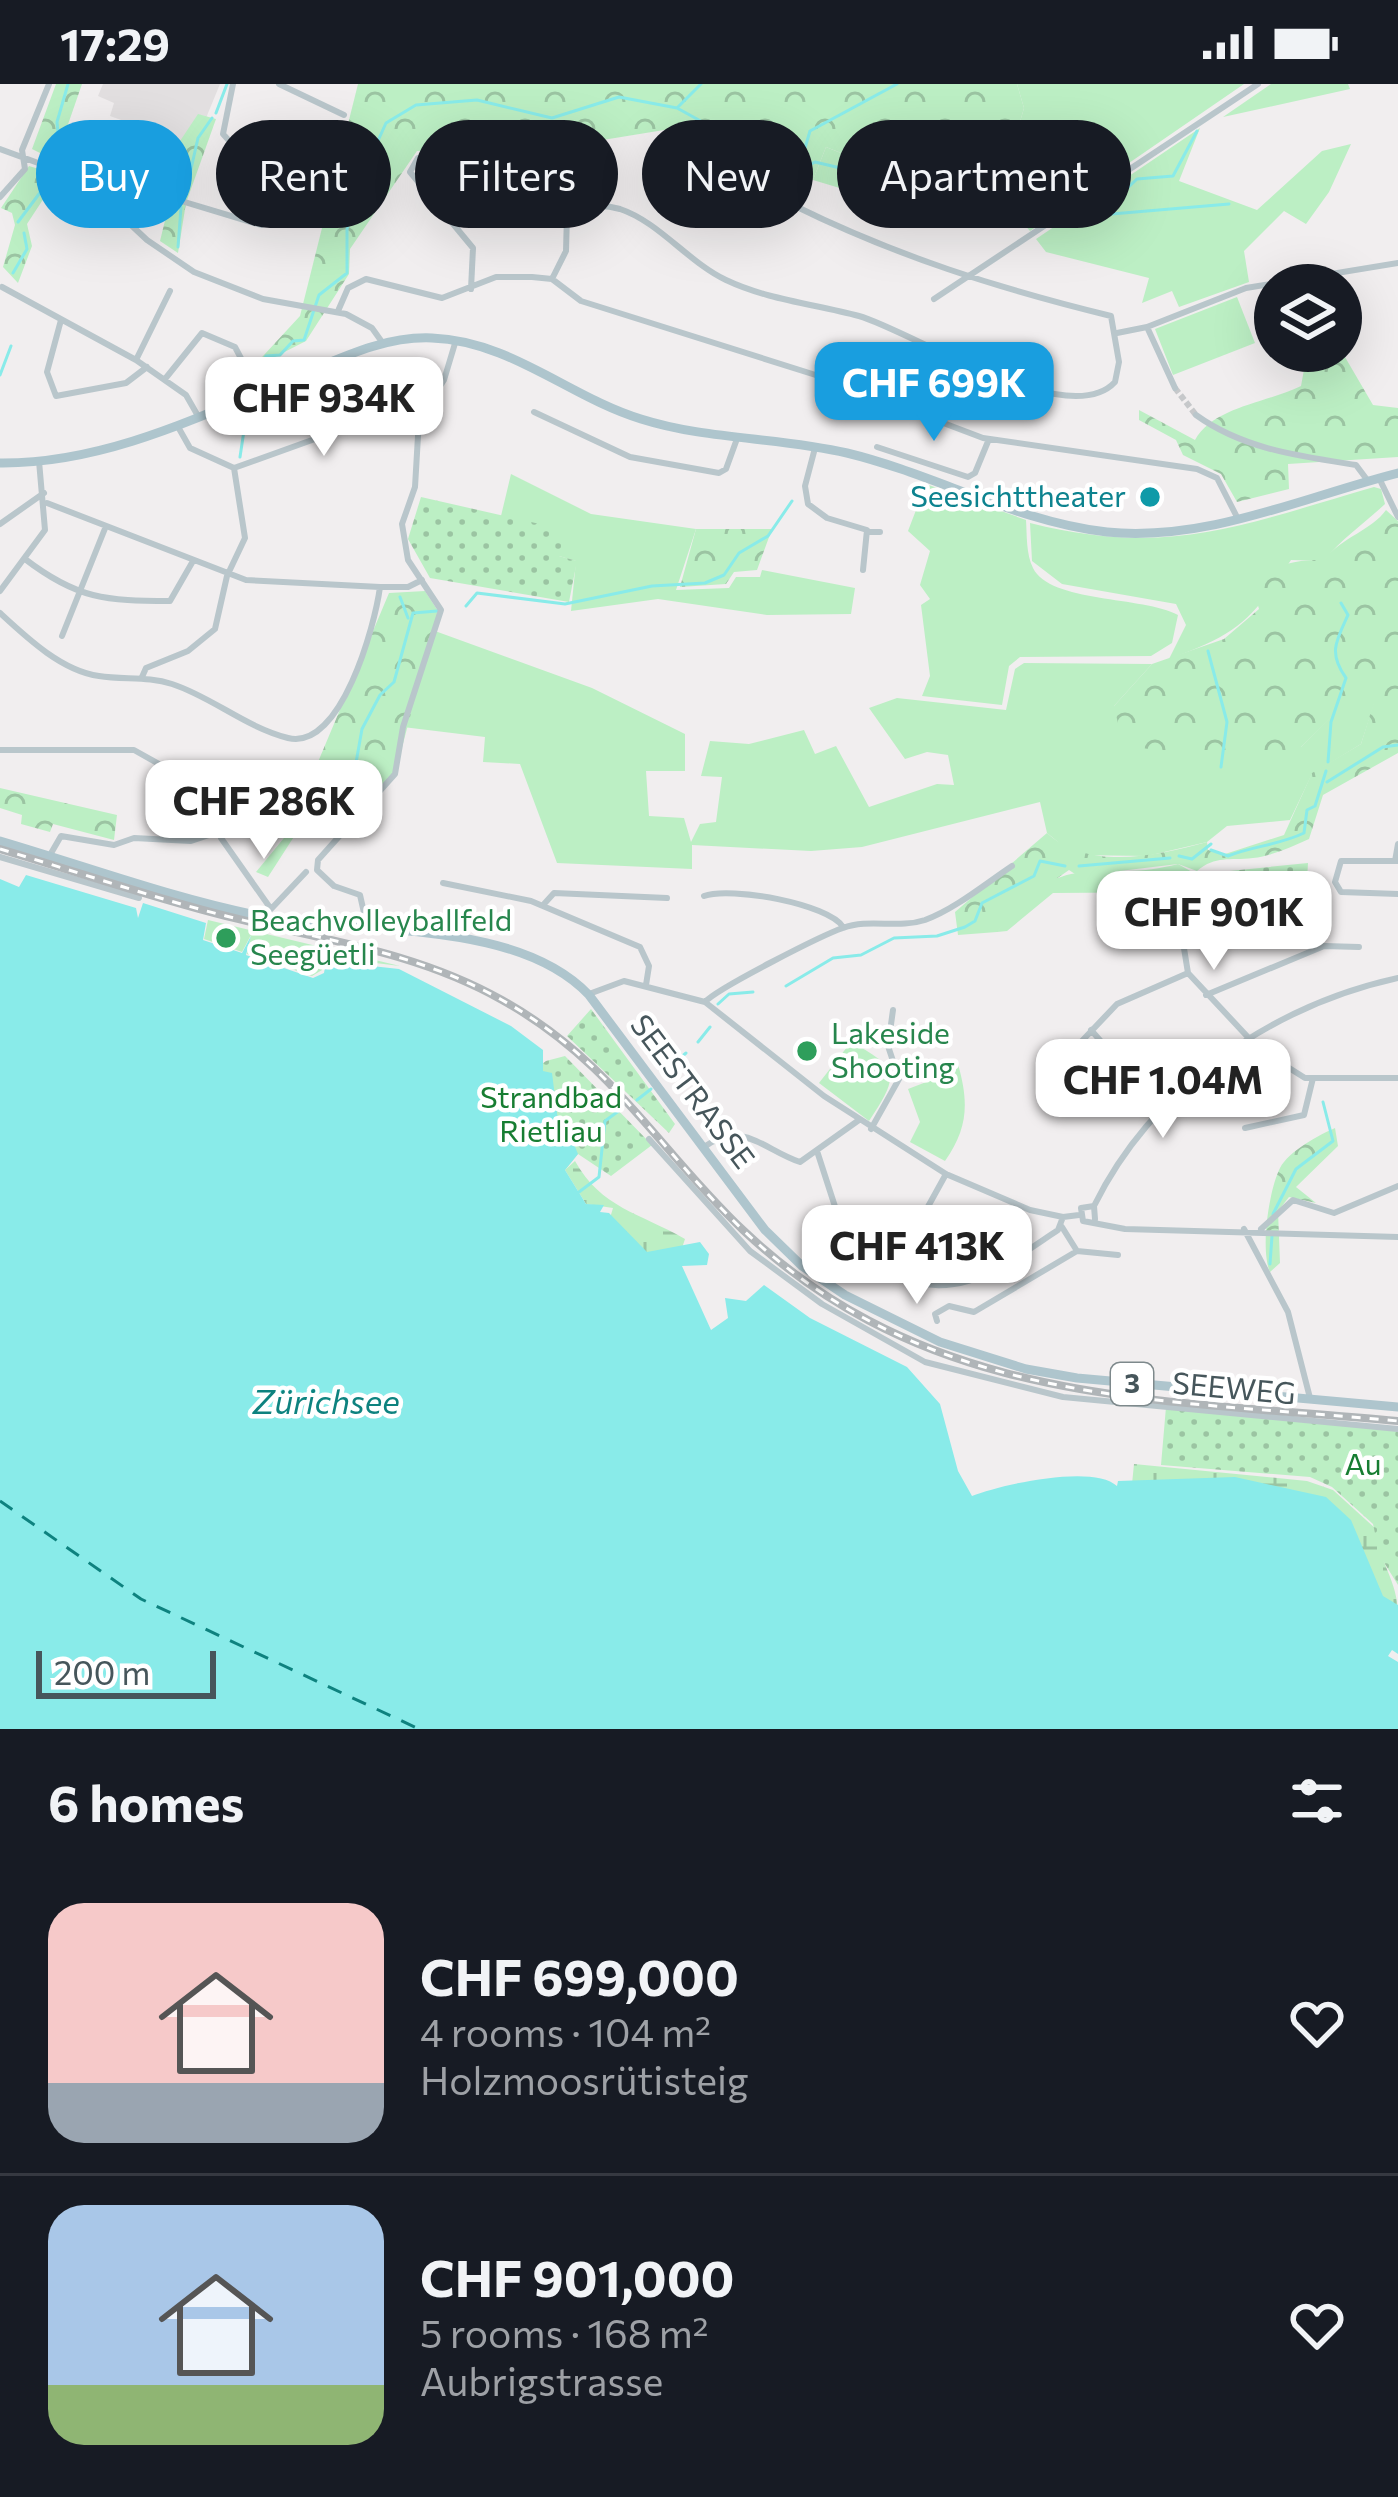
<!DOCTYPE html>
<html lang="en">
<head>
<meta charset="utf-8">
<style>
  :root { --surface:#171b24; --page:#20242c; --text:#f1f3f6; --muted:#9ea1a6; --line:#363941; --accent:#199edf }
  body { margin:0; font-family:Commissioner,sans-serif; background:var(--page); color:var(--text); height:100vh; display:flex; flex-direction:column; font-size:45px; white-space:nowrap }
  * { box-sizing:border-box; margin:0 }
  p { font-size:39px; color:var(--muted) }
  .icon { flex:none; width:66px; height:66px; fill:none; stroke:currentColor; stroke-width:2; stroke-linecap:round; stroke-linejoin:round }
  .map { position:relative; height:1645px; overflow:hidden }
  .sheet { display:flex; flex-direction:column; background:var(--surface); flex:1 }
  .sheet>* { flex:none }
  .hud { position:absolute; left:36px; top:36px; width:1326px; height:108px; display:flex; gap:24px }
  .buttons { position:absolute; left:1254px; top:180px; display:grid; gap:24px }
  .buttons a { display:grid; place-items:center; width:108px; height:108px; border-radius:50%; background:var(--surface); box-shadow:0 12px 48px #0002; font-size:60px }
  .scale { position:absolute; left:36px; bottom:30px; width:180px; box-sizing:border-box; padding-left:12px; border:6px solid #46565b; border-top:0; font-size:33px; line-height:42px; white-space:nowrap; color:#46565b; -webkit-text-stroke:9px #fff; paint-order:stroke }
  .price { position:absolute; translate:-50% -102px; padding:0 27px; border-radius:24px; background:#fff; color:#222; font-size:39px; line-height:78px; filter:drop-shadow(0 3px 6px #0008) }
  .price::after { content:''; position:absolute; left:50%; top:72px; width:36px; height:27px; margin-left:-18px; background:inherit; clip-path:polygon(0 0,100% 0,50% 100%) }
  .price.selected { background:var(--accent); color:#fff }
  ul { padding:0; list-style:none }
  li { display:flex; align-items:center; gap:36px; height:300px; padding:0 48px }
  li+li { border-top:3px solid var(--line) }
  li span { display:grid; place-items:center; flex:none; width:336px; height:240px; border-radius:36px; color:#555 }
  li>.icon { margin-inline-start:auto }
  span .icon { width:144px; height:144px; fill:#fffc; stroke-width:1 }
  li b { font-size:51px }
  h2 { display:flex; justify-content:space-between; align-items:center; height:144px; padding:0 48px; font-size:51px }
  .pill { padding:0 42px; border-radius:54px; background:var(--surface); box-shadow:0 12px 48px #0002; font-size:42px; line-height:108px }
  .pill.selected { background:var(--accent); color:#fff }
  .status { display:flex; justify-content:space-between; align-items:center; height:84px; padding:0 60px; background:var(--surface); direction:ltr }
  .status svg { height:33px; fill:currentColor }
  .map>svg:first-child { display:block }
  .education { fill:#e2dfe0 }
  .grass { fill:#bcefc4 }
  .forest { fill:url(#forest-crowns) }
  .wetland { fill:url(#wetland-marsh) }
  .park { fill:url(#park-dots) }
  .water { fill:#89ebe9 }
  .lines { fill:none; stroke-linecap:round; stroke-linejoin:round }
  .stream { stroke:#89ebe9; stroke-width:3 }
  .ferry { stroke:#0e827f; stroke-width:3; stroke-dasharray:15 12; stroke-linecap:butt }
  .minor-tunnel { stroke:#c6c8ca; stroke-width:6; stroke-dasharray:6 3; stroke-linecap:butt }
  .minor { stroke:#b9c6cb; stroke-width:6 }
  .major { stroke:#aec5cd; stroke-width:9 }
  .rail-casing { stroke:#b0b5b8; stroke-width:8 }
  .rail { stroke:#fff; stroke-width:3; stroke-dasharray:9; stroke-linecap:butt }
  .culture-dot { fill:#0f9aa8; stroke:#fff; stroke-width:4.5 }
  .leisure-dot { fill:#2e9e5b; stroke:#fff; stroke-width:4.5 }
  .labels { text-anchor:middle; stroke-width:9; stroke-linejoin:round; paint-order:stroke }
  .shield { fill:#fff; stroke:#7e898c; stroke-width:3 }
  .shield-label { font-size:27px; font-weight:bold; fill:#46565b }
  .culture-label { font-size:30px; fill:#0d838f; stroke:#fff; text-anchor:end }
  .leisure-label { font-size:30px; fill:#27864d; stroke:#fff; text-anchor:start }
  .street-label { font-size:30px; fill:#46565b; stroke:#fff }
  .park-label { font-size:30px; fill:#177d32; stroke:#fff }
  .water-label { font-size:33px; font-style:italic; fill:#0e827f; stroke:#fff }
</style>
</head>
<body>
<div class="status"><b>17:29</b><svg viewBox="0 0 49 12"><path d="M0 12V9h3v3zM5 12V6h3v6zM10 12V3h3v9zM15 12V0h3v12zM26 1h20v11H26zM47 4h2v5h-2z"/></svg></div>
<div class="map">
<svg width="1398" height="1645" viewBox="0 0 1398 1645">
  <defs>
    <pattern id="forest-crowns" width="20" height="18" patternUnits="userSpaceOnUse" patternTransform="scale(3)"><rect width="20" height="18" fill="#bcefc4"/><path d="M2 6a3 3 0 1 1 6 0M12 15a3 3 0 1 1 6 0" fill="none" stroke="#9bc4a2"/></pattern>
    <pattern id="wetland-marsh" width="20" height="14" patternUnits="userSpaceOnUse" patternTransform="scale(3)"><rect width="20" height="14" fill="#bcefc4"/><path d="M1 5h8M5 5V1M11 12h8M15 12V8" fill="none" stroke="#9bc4a2"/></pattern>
    <pattern id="park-dots" width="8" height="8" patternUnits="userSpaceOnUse" patternTransform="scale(3)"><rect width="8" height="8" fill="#bcefc4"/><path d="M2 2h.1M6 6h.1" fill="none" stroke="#9bc4a2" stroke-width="1.8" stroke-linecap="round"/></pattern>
  </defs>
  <rect width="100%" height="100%" fill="#f1eeef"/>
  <path class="education" d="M 103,0 L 220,0 L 206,34 L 186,59 L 110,32 L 114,19 L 98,12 Z"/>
  <path class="grass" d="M 1017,0 L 1244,0 L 1030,147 L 1023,139 L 963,141 L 813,96 L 826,63 L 908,96 L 922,74 L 960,74 L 986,98 L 1005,90 L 1024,24 Z
    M 1271,0 L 1348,0 L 1350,5 L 1223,33 Z
    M 1200,44 L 1179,97 L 1257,126 L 1322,67 L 1351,60 L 1329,108 L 1306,140 L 1284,127 L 1244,167 L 1249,198 L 1179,223 L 1172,207 L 1142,219 L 1149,194 L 1046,168 L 1036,155 Z
    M 1237,213 L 1255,259 L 1173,291 L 1155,245 Z
    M 511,390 L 591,430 L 696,445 L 676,506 L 729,504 L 736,493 L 760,493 L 762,486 L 855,504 L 851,530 L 767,531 L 658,515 L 571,527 L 576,477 L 559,472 L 501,432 Z
    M 926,400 L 1026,436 C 1027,451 1026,470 1033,484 C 1050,519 1143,512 1178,531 L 1172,559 L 1151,572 L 1020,573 L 1009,582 L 1002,621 L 922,612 L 930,592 L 921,521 L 930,515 L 920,501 L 930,467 L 908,447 Z
    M 1374,403 L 1381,405 L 1385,420 C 1365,439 1342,454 1324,477 L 1291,476 C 1251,537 1238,550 1169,575 L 1186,541 L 1176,520 L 1062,500 L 1032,477 L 1030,439 C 1170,474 1242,441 1374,403 Z
    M 435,547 L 592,604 L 685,650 L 685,687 L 646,687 L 649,732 L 684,734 L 691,758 L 700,740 L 716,738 L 722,693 L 701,692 L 710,657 L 749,660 L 804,646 L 815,670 L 836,662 L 869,723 L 937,700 L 954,701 L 948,671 L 927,668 L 905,675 L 869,624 L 897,614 L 1006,626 L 1015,585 L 1024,579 L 1152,580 L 1114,622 L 1301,663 L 1346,618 L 1375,617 L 1361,660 L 1312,690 L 1290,736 L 1227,742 L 1207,758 L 1147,772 L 1074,771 L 1047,749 L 1040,718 L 862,763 L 811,767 L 692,761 L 692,785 L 557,779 L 520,680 L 483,678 L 485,653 L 403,643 Z
    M 1178,780 L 1194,789 L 1195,808 L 1053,809 L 1007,847 L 997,848 C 1063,758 1095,802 1178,780 Z
    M 208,836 L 400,882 L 326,873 L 322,886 L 312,892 L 247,870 L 251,851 L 242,868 L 204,855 Z
    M 851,958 C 900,984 899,992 869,1037 L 819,999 Z
    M 958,980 C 969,1019 968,1044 945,1077 L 910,1058 L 920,1038 L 908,1005 L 955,987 Z"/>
  <path class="forest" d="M 56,0 L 82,0 L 64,52 L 77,60 L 60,79 L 32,65 Z
    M 358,0 L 1017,0 L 1024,24 L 1005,90 L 987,98 L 964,91 L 960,74 L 922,74 L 909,96 L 826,63 L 813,96 L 745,105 L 705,65 L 664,46 L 566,62 L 417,67 L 350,165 L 349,190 L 306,257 L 251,285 L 300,232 Z
    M 198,30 L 216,35 L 186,119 L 178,169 L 160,157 L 172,108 L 166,80 L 184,71 L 178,60 Z
    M 29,82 L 59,91 L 27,140 L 32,162 L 18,199 L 3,183 L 15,141 L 12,129 L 1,124 Z
    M 1345,273 L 1373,321 L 1398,324 L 1398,373 L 1288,380 L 1289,405 L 1237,418 L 1221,390 L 1183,371 L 1176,356 L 1139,336 L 1139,326 L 1195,356 C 1213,323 1266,319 1301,302 L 1305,280 Z
    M 1386,426 L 1398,437 L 1398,669 L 1323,711 L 1309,755 C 1291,763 1272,772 1253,774 C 1229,777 1216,771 1197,787 L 1178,780 L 1078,792 L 1069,786 L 1026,816 L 997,848 L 958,851 L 955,828 L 1047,749 C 1089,787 1156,772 1207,758 L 1208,766 L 1225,770 L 1284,751 L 1312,689 L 1361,660 L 1374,618 L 1346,619 L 1301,663 L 1238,679 L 1123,661 L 1114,622 L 1152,580 L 1224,555 L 1259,525 L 1254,507 C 1272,479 1293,476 1324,476 C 1342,453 1372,446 1386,426 Z
    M 696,445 L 772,445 L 757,486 L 734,488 L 726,500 L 680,503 Z
    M 425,507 L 438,527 L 395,690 L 366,719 L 350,694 L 331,713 L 322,737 L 306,734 L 268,793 L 256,788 L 302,732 L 315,705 L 310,697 L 389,509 Z
    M 0,704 L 117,731 L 114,756 L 53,740 L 50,748 L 21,740 L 22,731 L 0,724 Z
    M 1335,1044 L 1338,1062 L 1296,1103 L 1316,1119 L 1289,1113 L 1278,1127 L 1280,1179 L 1270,1188 C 1260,1165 1269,1106 1280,1084 C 1289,1067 1319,1051 1335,1044 Z"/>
  <path class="wetland" d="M 575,1077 C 601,1124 640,1129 685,1155 L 681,1167 L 653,1176 L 610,1134 L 613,1124 L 586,1120 L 565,1086 Z
    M 1134,1380 L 1307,1397 L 1333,1406 L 1376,1445 C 1378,1477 1398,1497 1398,1530 L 1221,1400 L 1132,1400 Z"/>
  <path class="park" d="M 421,413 L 566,446 L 559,472 L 577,477 L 569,518 L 430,494 L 408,455 Z
    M 1308,779 L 1306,814 L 1200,814 L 1200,790 Z
    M 591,925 L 675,1040 L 669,1049 L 567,952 Z
    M 565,972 L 652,1061 L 611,1092 L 578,1070 L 565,1086 L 499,1012 L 546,977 Z
    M 1166,1323 L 1398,1346 L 1398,1501 L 1380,1472 L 1373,1440 L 1332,1403 L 1310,1393 L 1161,1381 Z"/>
  <path class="water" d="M 26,791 L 136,824 L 138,834 L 143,819 L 206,839 L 203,856 L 242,869 L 251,852 L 246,871 L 313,894 L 324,889 L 326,877 L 399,885 L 511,942 L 543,966 L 543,987 L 552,989 L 560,1053 L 571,1053 L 578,1070 L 565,1086 L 586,1120 L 604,1121 L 600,1128 L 609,1129 L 647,1168 L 700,1158 L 709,1170 L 707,1181 L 682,1182 L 711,1246 L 728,1234 L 725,1214 L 746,1217 L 764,1201 L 810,1234 L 907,1283 L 940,1320 L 958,1387 L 972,1412 C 1002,1400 1094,1380 1117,1402 L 1118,1397 L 1235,1393 L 1326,1413 L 1351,1436 L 1383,1512 L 1398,1521 L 1398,1570 L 1392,1566 L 1388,1572 L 1398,1578 L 1398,1645 L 0,1645 L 0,795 L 19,803 Z"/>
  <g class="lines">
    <path class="stream" d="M 677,24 L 701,0
      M 216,29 L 227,0
      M 899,81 L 968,103 L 977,98 L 1060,116
      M 804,84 L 815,78 L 853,87 C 858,100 862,110 878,110 L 890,86
      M 786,90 L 800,81 L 810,47 L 897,0
      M 883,103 C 895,116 976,116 1000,118
      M 186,107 L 198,54 L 212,34
      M 1099,131 L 1137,95 L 1173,92 L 1197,47
      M 1100,131 L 1229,120
      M 18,138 L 45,102 L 47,70 L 59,59 L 57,38 L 68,0
      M 178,163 L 181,123
      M 13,189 L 27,165 L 24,149
      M 0,291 L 11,262
      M 252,303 L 266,272 L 280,271 L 293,257 L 304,256 L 319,211 L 347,189 L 347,145 L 363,90 L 386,39 L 416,21 L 477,16 L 552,34 L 619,13 L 677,24 L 726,51 L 724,66 L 746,86 L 783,88
      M 240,373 L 248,320
      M 400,513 L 408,534
      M 466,522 L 477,509 L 565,520 L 652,502 L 705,499 L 724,491 L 739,469 L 768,452 L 792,417
      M 1208,567 L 1227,638 L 1221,683
      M 1328,678 L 1331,638 L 1346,594 C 1328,569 1336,557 1348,531 L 1341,519
      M 1327,698 L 1383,663 L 1398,661
      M 322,737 L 331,713 L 354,690 L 362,645 L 380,611 L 394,598 L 413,529 L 437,527
      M 1211,766 L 1228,772 C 1253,762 1279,761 1304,749 L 1307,726 L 1315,722 L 1326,687
      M 1179,772 L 1192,775 L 1211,760
      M 1079,782 L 1170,774
      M 786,902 L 833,874 L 861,871 L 894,854 L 937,852 L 965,843 L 975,837 L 982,819 L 1034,792 L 1040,777 L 1065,782
      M 718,920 L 729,910 L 753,908
      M 698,958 L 710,943
      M 665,987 L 686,969
      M 637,1016 L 651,1005
      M 579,1108 L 599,1093 L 605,1037 L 620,1026
      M 1273,1130 L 1296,1085 L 1333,1057 L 1323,1018
      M 1270,1180 L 1272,1152"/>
    <path class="ferry" d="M 0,1417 L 141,1515 L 419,1645"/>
    <path class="minor-tunnel" d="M 1175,304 L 1196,331"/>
    <path class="minor" d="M 279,0 L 344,31
      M 0,65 L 82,95 L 147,156 L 194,188 L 263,215 L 346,230 L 372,244 L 382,258
      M 459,68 L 418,74 L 410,88 L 473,164 L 471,205
      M 0,113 L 25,85 L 22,66 L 49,0
      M 129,139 L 145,124 L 168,113 L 261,141 L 284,133 L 295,110 L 292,93 L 232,60 L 223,50 L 233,0
      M 552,195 L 566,167 L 567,130 C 582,121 603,120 620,125 C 659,138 688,178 726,196 C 768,216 815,220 859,232 C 912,247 1068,349 1115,298 L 1119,278 L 1111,232 C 1000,205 896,172 793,121
      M 2,203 L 136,276 L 186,311 L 198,332
      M 934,215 L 1258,0
      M 338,227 L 348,204 L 366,195 L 442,214 L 496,193 L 532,193 L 552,195 L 581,217 L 822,293 L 983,354 L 1197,385 L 1217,394 L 1238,435
      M 61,236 L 47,288 L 56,312 L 126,299 L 147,283
      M 1147,243 L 1175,304
      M 1117,249 L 1147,243 L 1246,204 L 1398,179
      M 136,276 L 170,207
      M 165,295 L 202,249 L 235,263 L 244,280 L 250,279
      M 534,328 L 630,373 L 719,389 L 726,385 L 738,352
      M 1196,331 C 1243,365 1299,372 1356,381 L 1368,397
      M 177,341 L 190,364 L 234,384 L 376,333 L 419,335
      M 877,363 L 968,393 L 975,389 L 989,355
      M 815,364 L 805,402 L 808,420 L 827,434 L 867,446 L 863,486
      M 1379,394 L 1398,433
      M 47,419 L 246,496 L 380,503 L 408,503 L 422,496
      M 0,440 L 44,409
      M 867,448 L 880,448
      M 25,475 C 77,515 106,517 170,517 L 193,477
      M 0,507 L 45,446 L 39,377
      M 0,529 C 27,554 62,587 99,592 C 124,596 148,592 172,600 C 212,613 245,643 288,654 C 341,667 375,541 380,503
      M 62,552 L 106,442
      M 142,593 L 146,584 L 188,567 L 215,545 L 227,492 L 245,454 L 234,384
      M 0,666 L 134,666 L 209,708 L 219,720 L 221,754 L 271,825
      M 50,771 L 61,752 L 114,761 L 134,754 L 191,757 L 221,747
      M 0,773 L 139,814
      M 1395,777 L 1398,760
      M 1398,777 L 1341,777 L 1335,798 L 1341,808 L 1398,810
      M 443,799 L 531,817 L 640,863 L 649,882 L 646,901
      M 704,812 C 730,802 829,820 843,843
      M 1195,815 L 1182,852 L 1188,889 L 1259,965 L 1305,994 L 1398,994
      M 544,820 L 554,809 L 667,814
      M 272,824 L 306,788
      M 367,842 L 360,811 L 334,802 L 317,786 L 318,776 L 395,690 L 403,643 L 441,526 L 408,476 L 402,440 L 415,403 L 419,335 L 444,296 L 456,256
      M 589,910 L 624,897 L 705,918 L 824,1012 L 946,1090 L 1030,1126 L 1063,1133 L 1079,1131
      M 1206,911 L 1324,862 L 1359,863
      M 705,918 C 716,905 822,851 843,844 C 869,834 898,845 925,836 C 955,825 985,800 1012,782
      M 1091,946 L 1133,994
      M 1080,959 L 1117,920 L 1188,889
      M 1245,1044 L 1304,1031 L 1313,994
      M 871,1045 L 899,995 L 888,962 L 893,926
      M 649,1055 L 750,1167 L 822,1220 L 925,1278 L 1063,1313 L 1398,1345
      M 704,1063 C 742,1035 764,1066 800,1078 L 859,1036
      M 817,1067 L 840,1138 L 855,1161 L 851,1175 C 862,1184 873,1184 886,1189 C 957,1221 999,1185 1058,1146 L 1063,1133
      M 1094,1122 C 1152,1004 1271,922 1398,894
      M 1095,1135 L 1094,1122 L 1081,1124 L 1083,1137 L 1125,1145 L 1398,1153
      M 1244,1145 L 1288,1228 L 1310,1314
      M 1261,1145 L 1293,1116 L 1334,1129 L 1398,1102
      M 905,1149 L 925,1128 L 946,1090
      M 1077,1167 L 1118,1171
      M 937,1237 L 935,1230 L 949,1222 L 974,1228 L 1077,1167 L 1062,1143"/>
    <path class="major" d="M 0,379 C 107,380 205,330 302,290 C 343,273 386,252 432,254 C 511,257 569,313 641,335 C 707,356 779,353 847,369 C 934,390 1017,438 1107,448 C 1207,458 1303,413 1398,389
      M 0,757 C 85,782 169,813 256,831 C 357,852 515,833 589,911 L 765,1146 L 802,1182 L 845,1211 L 940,1258 L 1026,1285 L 1077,1294 L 1398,1323"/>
    <g class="rail-casing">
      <path id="rail" d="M 0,765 C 75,787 150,813 226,832 C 322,856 415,867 502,916 C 612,977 657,1064 743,1146 C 931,1324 1158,1314 1398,1337"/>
    </g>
    <use href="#rail" class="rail"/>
  </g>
  <circle class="culture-dot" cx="1150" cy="413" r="12"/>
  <g class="leisure-dot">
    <circle cx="226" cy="854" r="12"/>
    <circle cx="807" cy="967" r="12"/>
  </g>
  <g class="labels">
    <rect class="shield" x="1111" y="1279" width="42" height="42" rx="9"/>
    <g class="shield-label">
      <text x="1132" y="1309">3</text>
    </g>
    <g class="culture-label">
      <text x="1126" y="423">Seesichttheater</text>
    </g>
    <g class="leisure-label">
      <text x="250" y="847">Beachvolleyballfeld<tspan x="250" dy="34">Seegüetli</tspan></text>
      <text x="831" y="960">Lakeside<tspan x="831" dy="34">Shooting</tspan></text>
    </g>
    <g class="street-label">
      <text transform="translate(692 1008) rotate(53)" y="10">SEESTRASSE</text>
      <text transform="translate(1234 1305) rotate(5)" y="10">SEEWEG</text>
    </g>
    <g class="park-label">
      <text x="551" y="1024">Strandbad<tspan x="551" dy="34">Rietliau</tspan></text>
      <text x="1363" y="1391">Au</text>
    </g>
    <g class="water-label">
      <text x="326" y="1330">Zürichsee</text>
    </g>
  </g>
</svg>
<div class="buttons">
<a><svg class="icon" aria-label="layers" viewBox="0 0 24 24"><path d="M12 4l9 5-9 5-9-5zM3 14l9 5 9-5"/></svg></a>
</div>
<div class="scale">200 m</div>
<b class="price selected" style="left:934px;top:360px">CHF 699K</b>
<b class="price" style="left:324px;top:375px">CHF 934K</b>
<b class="price" style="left:264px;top:778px">CHF 286K</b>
<b class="price" style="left:1214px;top:889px">CHF 901K</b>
<b class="price" style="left:1163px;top:1057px">CHF 1.04M</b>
<b class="price" style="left:917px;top:1223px">CHF 413K</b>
<div class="hud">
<a class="pill selected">Buy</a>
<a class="pill">Rent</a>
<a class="pill">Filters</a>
<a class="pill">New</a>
<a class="pill">Apartment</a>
</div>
</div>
<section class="sheet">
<h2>6 homes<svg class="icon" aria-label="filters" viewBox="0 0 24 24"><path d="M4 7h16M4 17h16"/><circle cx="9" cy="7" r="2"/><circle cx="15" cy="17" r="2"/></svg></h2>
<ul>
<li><span style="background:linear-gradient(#f6c9c9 75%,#9aa5b1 0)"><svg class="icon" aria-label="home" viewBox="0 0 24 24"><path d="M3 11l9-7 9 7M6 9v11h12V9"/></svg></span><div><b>CHF 699,000</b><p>4 rooms · 104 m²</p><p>Holzmoosrütisteig</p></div><svg class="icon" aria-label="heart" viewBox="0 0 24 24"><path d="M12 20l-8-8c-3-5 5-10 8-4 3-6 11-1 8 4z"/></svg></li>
<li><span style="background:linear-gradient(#a9c7e8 75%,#8fb573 0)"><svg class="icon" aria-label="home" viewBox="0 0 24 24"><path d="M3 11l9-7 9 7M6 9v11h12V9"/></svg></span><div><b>CHF 901,000</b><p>5 rooms · 168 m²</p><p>Aubrigstrasse</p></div><svg class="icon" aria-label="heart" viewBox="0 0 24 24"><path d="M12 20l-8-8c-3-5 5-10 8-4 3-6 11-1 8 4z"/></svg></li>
</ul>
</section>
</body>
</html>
